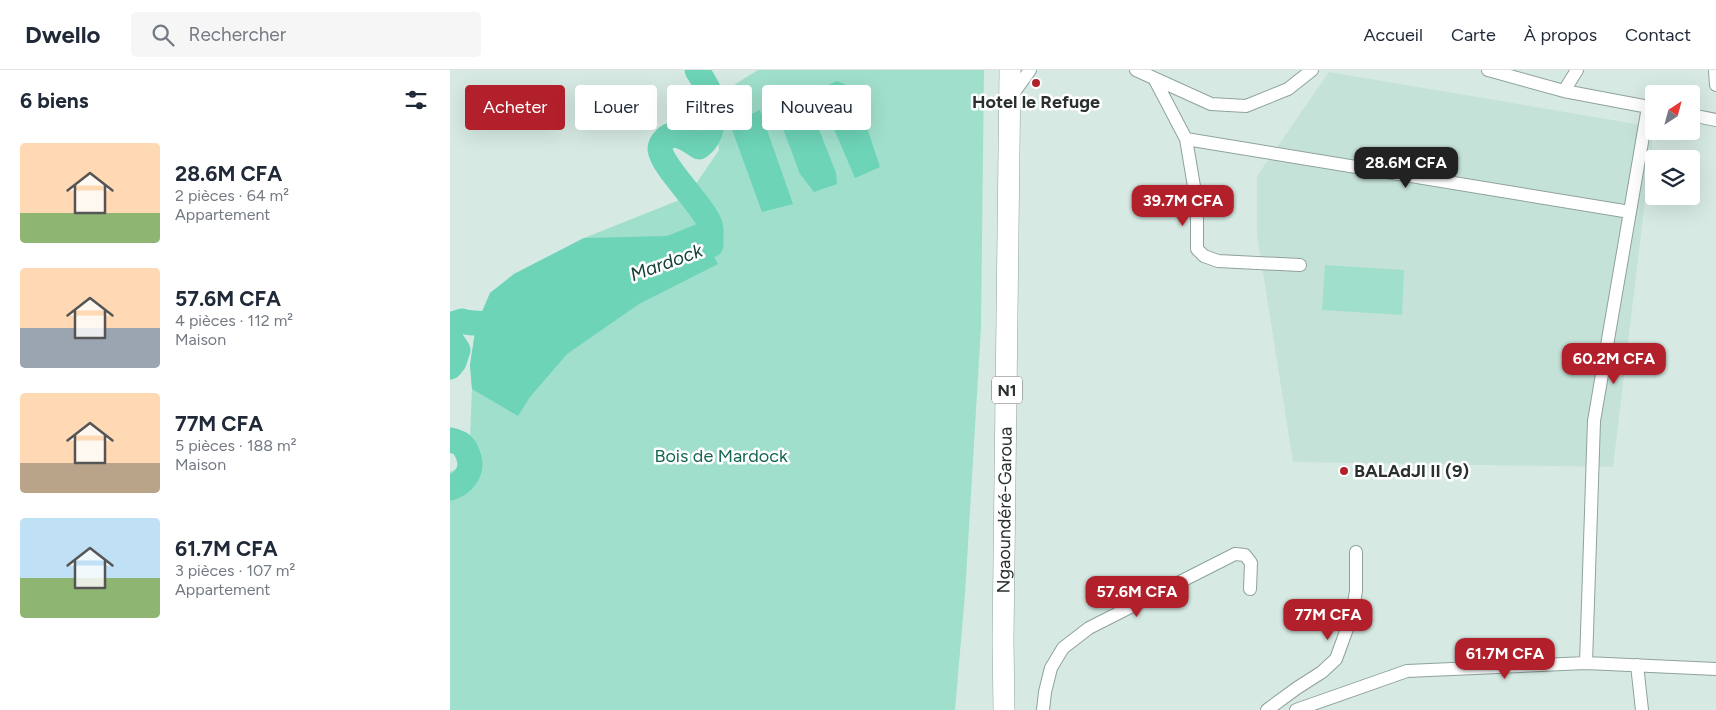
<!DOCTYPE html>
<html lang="fr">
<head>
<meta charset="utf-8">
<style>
  :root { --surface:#fff; --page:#f6f6f7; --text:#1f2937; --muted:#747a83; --line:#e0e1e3; --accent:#b2202c }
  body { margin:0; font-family:Figtree,sans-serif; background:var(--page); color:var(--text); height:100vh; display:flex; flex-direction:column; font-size:19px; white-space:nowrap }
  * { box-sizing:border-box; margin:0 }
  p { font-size:16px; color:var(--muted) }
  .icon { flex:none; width:28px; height:28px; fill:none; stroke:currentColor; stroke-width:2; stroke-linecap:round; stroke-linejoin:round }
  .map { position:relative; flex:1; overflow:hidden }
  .panel { display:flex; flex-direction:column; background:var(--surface); width:450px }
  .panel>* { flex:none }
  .hud { position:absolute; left:15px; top:15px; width:475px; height:45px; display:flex; gap:10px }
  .needle { width:32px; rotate:36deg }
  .buttons { position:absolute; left:1195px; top:15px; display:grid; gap:10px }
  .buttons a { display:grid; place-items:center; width:55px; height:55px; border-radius:5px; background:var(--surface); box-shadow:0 5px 20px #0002; font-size:25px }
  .price { position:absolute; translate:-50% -42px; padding:0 11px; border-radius:10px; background:var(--accent); color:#fff; font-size:16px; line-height:32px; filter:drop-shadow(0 1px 2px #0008) }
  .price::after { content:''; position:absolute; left:50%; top:30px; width:15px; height:11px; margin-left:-8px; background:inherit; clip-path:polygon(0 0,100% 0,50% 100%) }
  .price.current { background:#222; color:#fff }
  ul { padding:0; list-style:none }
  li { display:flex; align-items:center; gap:15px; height:125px; padding:0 20px }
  li span { display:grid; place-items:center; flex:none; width:140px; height:100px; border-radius:5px; color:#555 }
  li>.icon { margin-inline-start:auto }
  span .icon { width:60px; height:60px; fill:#fffc; stroke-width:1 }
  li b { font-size:21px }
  h2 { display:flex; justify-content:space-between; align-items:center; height:60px; padding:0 20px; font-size:21px }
  .chip { padding:0 18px; border-radius:5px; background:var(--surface); box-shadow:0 5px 20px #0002; font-size:18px; line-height:45px }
  .chip.current { background:var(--accent); color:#fff }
  header { display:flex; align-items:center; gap:30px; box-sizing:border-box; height:70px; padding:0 25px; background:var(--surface); border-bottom:1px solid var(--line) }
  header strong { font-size:24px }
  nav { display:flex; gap:28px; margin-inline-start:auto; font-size:18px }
  .search { width:350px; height:45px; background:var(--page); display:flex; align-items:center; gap:12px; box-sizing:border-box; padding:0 18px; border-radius:5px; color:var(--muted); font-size:19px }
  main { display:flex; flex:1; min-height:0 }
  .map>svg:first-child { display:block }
  .built { fill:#c5e2d8 }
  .park { fill:#a0dfcc }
  .water { fill:#6dd4b7 }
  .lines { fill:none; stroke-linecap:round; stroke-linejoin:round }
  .river { stroke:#6dd4b7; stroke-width:25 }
  .minor-casing { stroke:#8fa29c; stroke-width:14 }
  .trunk-casing { stroke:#8fa29c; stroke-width:22 }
  .minor { stroke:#fff; stroke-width:12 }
  .trunk { stroke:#fff; stroke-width:21 }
  .poi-dot { fill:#b2202c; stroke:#fff; stroke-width:2 }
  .labels { text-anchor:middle; stroke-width:5; stroke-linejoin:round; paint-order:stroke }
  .shield { fill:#fff; stroke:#696e6d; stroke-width:1 }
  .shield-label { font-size:16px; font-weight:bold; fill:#29302e }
  .poi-label { font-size:18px; font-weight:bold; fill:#29302e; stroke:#fff }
  .park-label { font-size:18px; fill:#146654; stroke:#fff }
  .street-label { font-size:18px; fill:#29302e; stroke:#fff }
  .water-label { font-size:19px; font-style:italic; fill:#134135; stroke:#fff }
</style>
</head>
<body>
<header>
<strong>Dwello</strong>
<div class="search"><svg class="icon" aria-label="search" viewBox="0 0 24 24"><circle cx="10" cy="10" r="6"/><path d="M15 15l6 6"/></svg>Rechercher</div>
<nav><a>Accueil</a><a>Carte</a><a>À propos</a><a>Contact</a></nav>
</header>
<main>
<section class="panel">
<h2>6 biens<svg class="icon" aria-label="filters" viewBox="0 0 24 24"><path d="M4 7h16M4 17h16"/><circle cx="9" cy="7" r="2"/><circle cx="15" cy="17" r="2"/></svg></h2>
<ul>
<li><span style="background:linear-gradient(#ffd9b3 70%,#8fb573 0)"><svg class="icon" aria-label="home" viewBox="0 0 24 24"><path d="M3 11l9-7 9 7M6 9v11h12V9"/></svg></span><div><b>28.6M CFA</b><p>2 pièces · 64 m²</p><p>Appartement</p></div></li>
<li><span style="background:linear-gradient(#ffd9b3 60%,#9aa5b1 0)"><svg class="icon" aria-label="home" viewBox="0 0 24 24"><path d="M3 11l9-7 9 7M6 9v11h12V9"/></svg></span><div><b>57.6M CFA</b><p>4 pièces · 112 m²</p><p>Maison</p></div></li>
<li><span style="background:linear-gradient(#ffd9b3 70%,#b9a48a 0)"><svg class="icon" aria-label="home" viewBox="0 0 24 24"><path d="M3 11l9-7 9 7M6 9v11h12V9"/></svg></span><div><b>77M CFA</b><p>5 pièces · 188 m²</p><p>Maison</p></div></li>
<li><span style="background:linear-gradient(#bfe0f5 60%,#8fb573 0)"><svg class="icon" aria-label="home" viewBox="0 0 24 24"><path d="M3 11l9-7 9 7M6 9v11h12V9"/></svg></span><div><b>61.7M CFA</b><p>3 pièces · 107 m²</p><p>Appartement</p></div></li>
</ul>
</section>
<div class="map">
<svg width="1266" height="640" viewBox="0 0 1266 640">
  <rect width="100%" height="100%" fill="#d6eae3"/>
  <path class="built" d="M 879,2 L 1204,57 L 1163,397 L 843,392 L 807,165 L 807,106 Z"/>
  <path class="park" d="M 308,0 L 534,0 L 531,257 L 515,524 L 505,640 L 0,640 L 0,402 L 19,392 L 22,319 L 20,295 L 26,256 L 40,223 L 64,204 L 134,168 L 237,127 L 269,80 L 263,28 Z
    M 875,195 L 954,200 L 952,245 L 872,240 Z"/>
  <path class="water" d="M 387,11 L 399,16 L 407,27 L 430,97 L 405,108 L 369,24 L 374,17 Z
    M 356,26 L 386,103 L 387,114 L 364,122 L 350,104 L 329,48 L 329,35 L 337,31 Z
    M 310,40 L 343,134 L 312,142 L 280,54 Z
    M 247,154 L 268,194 L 189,234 L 117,284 L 80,327 L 68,346 L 22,319 L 20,295 L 26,256 L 40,223 L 64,204 L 134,168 L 217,166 Z"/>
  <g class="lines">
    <path class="river" d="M 226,188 L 261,175 C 260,167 263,160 259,152 C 250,132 212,97 210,79 C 210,75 212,72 215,69 C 224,59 241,71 249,77 C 265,66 266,37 259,21 C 256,14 251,7 247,0
      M 0,255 L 12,251 C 19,254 27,252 36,254 C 44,257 50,261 59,261
      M 0,268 L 8,280 L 4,292 L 0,297
      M 0,370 C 4,371 8,372 11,374 C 16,378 17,382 19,388 C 23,402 13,414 0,418"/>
    <g class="minor-casing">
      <path id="minor" d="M 686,0 L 761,34 L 796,36 L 838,19 L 862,0
        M 1038,0 L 1114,21 L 1204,38
        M 1265,0 L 1266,15
        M 705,10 L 736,69 L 747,134 L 747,179 L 754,186 L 768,191 L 850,195
        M 1114,21 L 1127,0
        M 560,28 L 580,0
        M 1241,45 L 1266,50
        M 736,69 L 1180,142
        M 1136,593 L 1144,351 L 1198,37
        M 1187,595 L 1192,640
        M 593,640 L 595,622 L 601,598 L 613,578 L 639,558 L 785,484 L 795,485 L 801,493 L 800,519
        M 817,640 L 847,618 L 872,602 L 886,589 L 902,545 L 906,521 L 906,482
        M 846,640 L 957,601 L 1136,593 L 1266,599"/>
    </g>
    <g class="trunk-casing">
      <g id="trunk">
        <path id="s1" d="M 554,640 L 553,571 L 560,0"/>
      </g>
    </g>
    <use href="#minor" class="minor"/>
    <use href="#trunk" class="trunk"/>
  </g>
  <g class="poi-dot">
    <circle cx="586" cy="13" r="5"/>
    <circle cx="894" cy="401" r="5"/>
  </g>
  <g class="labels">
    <rect class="shield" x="542" y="306.5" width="30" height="27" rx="4"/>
    <g class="shield-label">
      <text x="557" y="326">N1</text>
    </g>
    <g class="poi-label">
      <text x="586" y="38">Hotel le Refuge</text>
      <text x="904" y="407" text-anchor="start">BALAdJI II (9)</text>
    </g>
    <g class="park-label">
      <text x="271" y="392">Bois de Mardock</text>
    </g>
    <g class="street-label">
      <text dy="6" stroke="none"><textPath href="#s1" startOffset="200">Ngaoundéré-Garoua</textPath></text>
    </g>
    <g class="water-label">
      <text transform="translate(216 192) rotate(-20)" y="7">Mardock</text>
    </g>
  </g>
</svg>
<div class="buttons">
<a><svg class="needle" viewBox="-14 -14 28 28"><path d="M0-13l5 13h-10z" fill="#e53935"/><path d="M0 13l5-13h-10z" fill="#747a83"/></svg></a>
<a><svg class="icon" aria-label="layers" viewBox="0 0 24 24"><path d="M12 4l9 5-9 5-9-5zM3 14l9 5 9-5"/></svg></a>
</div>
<b class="price current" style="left:956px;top:119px">28.6M CFA</b>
<b class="price" style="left:733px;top:157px">39.7M CFA</b>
<b class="price" style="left:1164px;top:315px">60.2M CFA</b>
<b class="price" style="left:687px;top:548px">57.6M CFA</b>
<b class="price" style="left:878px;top:571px">77M CFA</b>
<b class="price" style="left:1055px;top:610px">61.7M CFA</b>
<div class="hud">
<a class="chip current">Acheter</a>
<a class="chip">Louer</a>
<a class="chip">Filtres</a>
<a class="chip">Nouveau</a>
</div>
</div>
</main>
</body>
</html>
